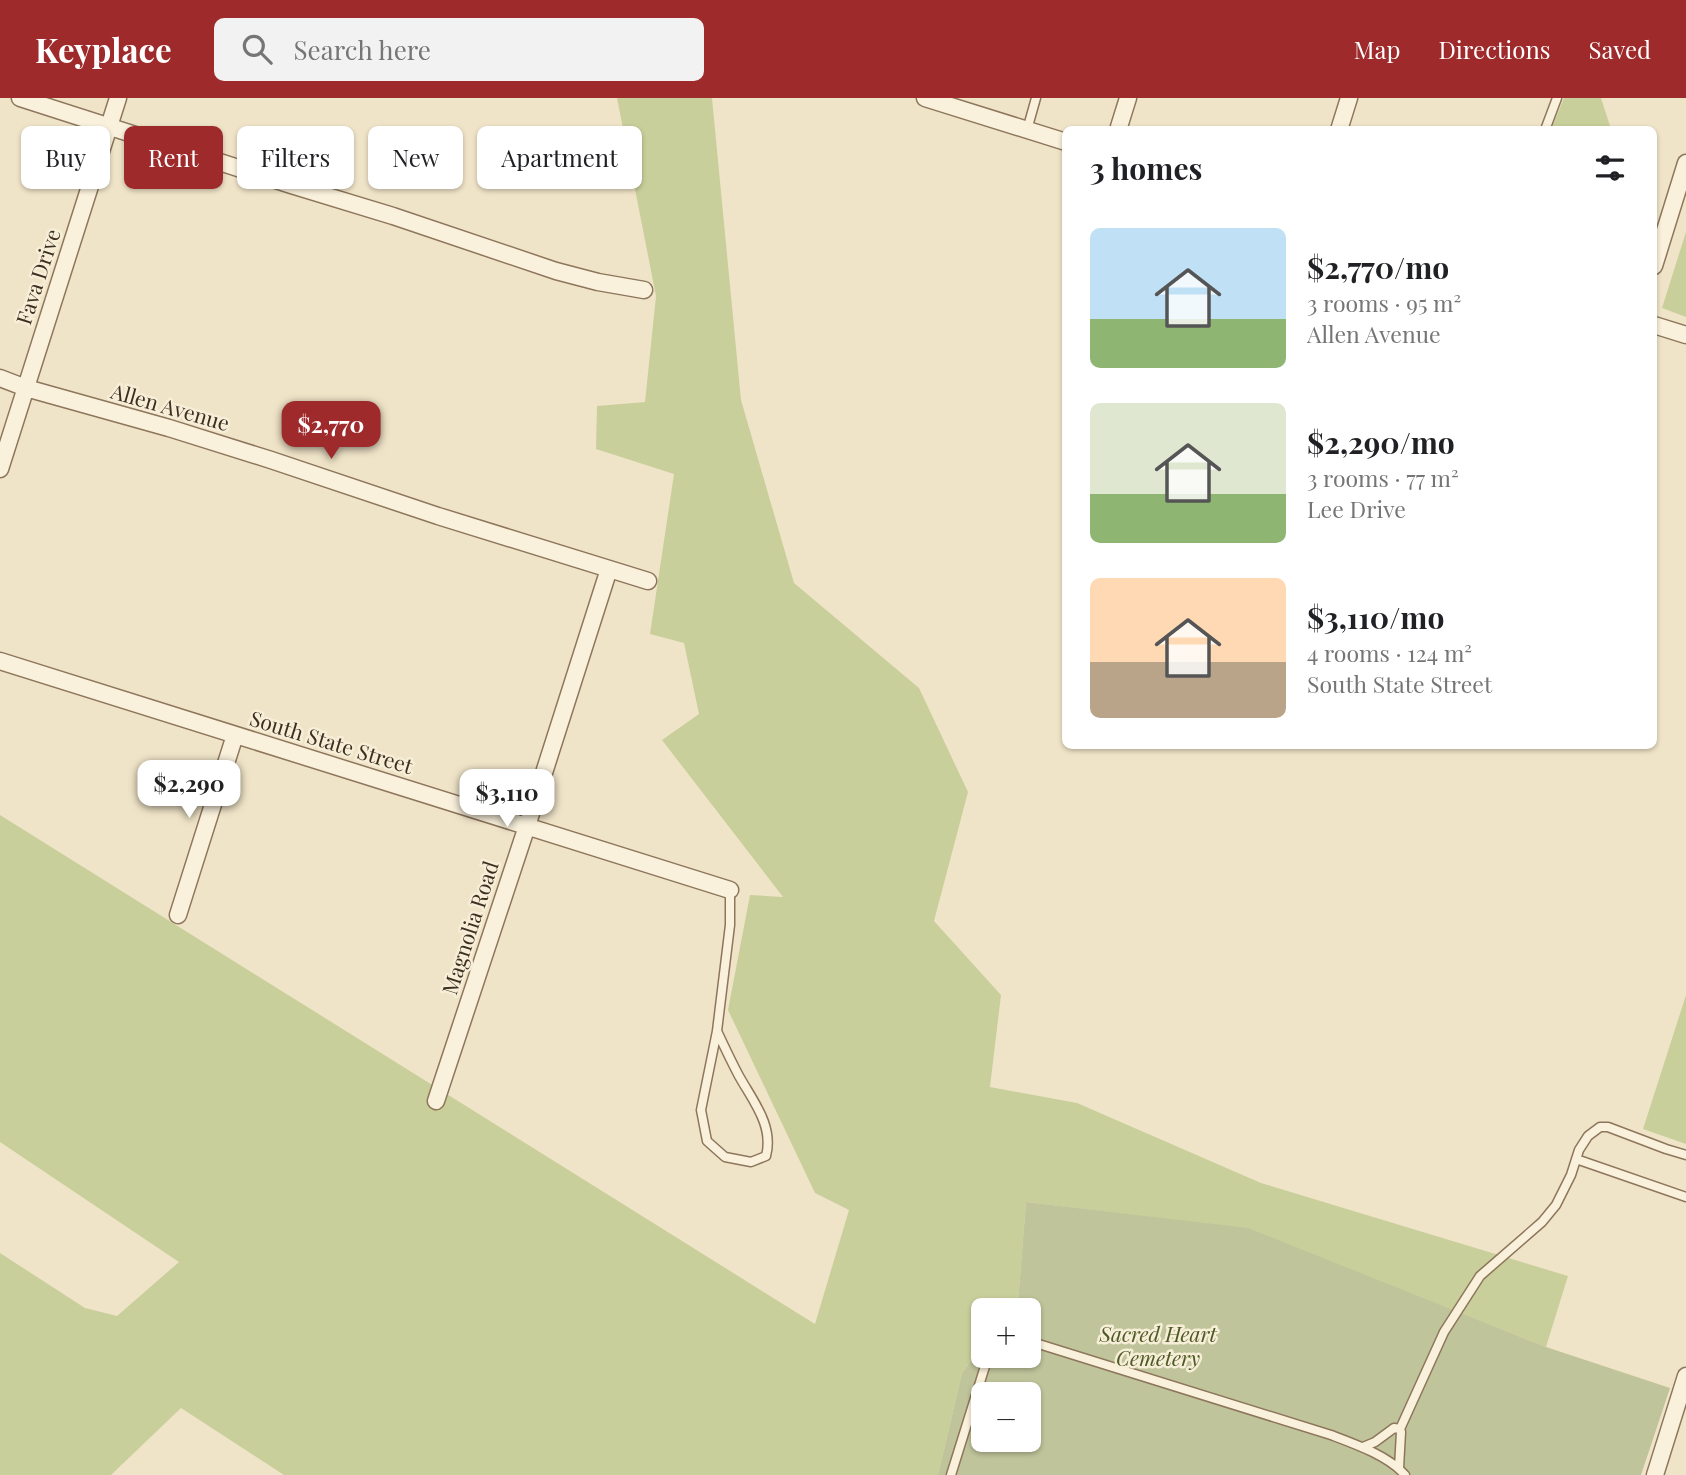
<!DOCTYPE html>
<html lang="en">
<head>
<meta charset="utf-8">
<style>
  :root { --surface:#fff; --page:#f2f2f2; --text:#202124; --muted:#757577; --accent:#9e2a2b }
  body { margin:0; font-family:"Playfair Display",serif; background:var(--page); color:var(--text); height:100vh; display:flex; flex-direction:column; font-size:26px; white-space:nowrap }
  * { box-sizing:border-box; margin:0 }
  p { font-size:23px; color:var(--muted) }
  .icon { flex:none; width:38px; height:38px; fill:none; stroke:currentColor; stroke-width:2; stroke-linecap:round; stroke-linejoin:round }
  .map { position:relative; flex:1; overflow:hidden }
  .panel { position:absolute; left:1062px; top:28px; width:595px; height:623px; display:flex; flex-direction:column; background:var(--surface); border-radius:10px; box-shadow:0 2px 5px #0004 }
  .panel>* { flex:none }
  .banner { position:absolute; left:21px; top:28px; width:665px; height:63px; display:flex; gap:14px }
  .tools { position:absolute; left:971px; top:1200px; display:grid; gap:14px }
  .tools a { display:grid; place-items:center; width:70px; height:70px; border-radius:10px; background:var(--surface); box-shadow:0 2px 5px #0004; font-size:35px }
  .price { position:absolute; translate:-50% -60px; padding:0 16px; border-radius:14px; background:#fff; color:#222; font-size:23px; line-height:46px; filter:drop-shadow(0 2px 4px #0008) }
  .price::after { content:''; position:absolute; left:50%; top:42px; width:21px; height:16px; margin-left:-10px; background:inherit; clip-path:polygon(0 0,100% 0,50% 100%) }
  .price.active { background:var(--accent); color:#fff }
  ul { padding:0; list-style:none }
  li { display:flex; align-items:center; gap:21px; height:175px; padding:0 28px }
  li span { display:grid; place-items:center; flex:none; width:196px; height:140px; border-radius:10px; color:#555 }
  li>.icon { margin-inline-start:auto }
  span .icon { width:84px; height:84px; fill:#fffc; stroke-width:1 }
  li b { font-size:30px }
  h2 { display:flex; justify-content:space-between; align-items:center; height:84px; padding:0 28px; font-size:30px }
  .chip { padding:0 24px; border-radius:10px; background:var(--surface); box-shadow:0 2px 5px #0004; font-size:24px; line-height:63px }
  .chip.active { background:var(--accent); color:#fff }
  header { display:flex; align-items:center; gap:42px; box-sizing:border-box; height:98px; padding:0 35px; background:var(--accent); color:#fff }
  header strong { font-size:33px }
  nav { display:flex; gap:38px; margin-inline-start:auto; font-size:24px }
  .search { width:490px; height:63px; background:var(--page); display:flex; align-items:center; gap:18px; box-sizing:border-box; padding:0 24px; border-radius:10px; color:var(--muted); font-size:26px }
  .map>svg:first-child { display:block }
  .green { fill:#c9cf9b }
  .cemetery { fill:#bfc49a; fill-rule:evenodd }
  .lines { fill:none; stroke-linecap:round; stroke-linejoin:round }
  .service-casing { stroke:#8d765c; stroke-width:11 }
  .minor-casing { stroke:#8d765c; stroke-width:19 }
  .service { stroke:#faf1dc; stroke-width:8 }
  .minor { stroke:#faf1dc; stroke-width:16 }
  .labels { text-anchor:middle; stroke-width:5; stroke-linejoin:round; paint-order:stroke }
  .street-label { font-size:21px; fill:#3d2e20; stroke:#f7eed8 }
  .park-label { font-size:21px; font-style:italic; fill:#4d5a26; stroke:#f7eed8 }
</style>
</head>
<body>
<header>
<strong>Keyplace</strong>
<div class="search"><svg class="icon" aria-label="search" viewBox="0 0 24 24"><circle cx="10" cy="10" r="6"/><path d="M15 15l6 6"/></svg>Search here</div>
<nav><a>Map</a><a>Directions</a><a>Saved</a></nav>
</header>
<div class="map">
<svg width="1686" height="1377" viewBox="0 0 1686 1377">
  <rect width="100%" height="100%" fill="#f0e4c8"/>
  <path class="green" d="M 617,0 L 712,0 L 741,302 L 794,485 L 919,590 L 968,694 L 934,823 L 1001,897 L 990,989 L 1077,1005 L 1261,1085 L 1568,1178 L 1546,1249 L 1248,1131 L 1026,1104 L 1018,1204 L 1011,1213 L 984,1213 L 983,1247 L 962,1275 L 938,1377 L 284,1377 L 181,1310 L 111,1377 L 0,1377 L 0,1155 L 85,1210 L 117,1218 L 179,1164 L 0,1044 L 0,717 L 815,1226 L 849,1112 L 815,1095 L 728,912 L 750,797 L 783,799 L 662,642 L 699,616 L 684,545 L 650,536 L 674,376 L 596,351 L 597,308 L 645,304 L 656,198 Z
    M 1564,0 L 1601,0 L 1611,31 L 1551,31 Z
    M 1686,134 L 1686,219 L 1662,210 Z
    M 1686,897 L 1686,1046 L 1643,1031 Z"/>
  <path class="cemetery" d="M 1026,1104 L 1248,1130 L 1546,1249 L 1670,1290 L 1641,1377 L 938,1377 L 962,1275 L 983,1247 L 984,1258 L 1029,1258 L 1029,1213 L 1011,1213 L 1018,1204 ZM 984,1297 L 1029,1297 L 1029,1342 L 984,1342 Z"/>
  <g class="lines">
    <g class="service-casing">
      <path id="service" d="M 1027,32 L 1036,0
        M 1545,32 L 1557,0
        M 717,933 C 724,948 731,963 739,978 C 753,1003 774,1028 766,1058 L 751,1064 L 725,1059 L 707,1043 L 701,1012 L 717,933 L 730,827 L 730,792
        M 1576,1061 L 1686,1099
        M 1029,1243 L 1331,1337 C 1355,1346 1389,1358 1405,1377
        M 1400,1331 L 1444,1234 L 1480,1178 L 1542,1124 L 1556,1107 L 1571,1077 L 1579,1052 L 1588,1038 L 1600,1029 L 1608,1029 L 1666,1051 L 1686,1057
        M 1363,1349 L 1375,1344 L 1394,1330 L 1400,1331 L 1401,1334 L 1399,1370
        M 951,1377 L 986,1265 L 990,1258"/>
    </g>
    <g class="minor-casing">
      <path id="minor" d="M 20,0 L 291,87 L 393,118 L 556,173 L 598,184 L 644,192
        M 925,0 L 1066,44
        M 1118,32 L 1128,0
        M 1339,32 L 1349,0
        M 1654,168 L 1686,65
        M 1654,227 L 1686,237
        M 0,280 L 26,290 L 169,330 L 271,362 L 438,418 L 648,483
        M 0,371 L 118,0
        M 0,563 L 730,792
        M 178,817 L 235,637
        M 436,1003 L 527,728 L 609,471
        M 1655,1377 L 1686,1278"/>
    </g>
    <use href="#service" class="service"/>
    <use href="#minor" class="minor"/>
  </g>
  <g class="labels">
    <g class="street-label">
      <text transform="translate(39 179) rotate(-72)" y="7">Fava Drive</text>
      <text transform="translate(170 310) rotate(16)" y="7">Allen Avenue</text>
      <text transform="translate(331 645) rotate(17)" y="7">South State Street</text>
      <text transform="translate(471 830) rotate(-72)" y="7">Magnolia Road</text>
    </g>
    <g class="park-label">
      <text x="1158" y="1244">Sacred Heart<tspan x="1158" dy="24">Cemetery</tspan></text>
    </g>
  </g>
</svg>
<div class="tools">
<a>+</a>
<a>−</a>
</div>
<b class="price active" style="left:331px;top:363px">$2,770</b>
<b class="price" style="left:189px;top:722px">$2,290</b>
<b class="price" style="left:507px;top:731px">$3,110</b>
<div class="banner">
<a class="chip">Buy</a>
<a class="chip active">Rent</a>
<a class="chip">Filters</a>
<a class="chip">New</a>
<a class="chip">Apartment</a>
</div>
<section class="panel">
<h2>3 homes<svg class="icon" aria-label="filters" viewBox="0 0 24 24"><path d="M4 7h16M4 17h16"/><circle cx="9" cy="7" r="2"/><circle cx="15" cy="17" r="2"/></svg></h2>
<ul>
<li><span style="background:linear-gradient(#bfe0f5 65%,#8fb573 0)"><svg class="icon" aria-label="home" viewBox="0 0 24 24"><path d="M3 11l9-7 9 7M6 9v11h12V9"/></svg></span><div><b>$2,770/mo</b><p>3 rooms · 95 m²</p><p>Allen Avenue</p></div></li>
<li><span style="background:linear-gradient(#dfe7d0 65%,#8fb573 0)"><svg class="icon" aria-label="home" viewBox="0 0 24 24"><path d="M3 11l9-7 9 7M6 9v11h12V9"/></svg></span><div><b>$2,290/mo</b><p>3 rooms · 77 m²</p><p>Lee Drive</p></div></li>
<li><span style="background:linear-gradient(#ffd9b3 60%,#b9a48a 0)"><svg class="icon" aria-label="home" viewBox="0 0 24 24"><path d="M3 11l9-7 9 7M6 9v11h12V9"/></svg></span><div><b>$3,110/mo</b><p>4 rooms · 124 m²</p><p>South State Street</p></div></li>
</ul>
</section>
</div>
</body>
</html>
